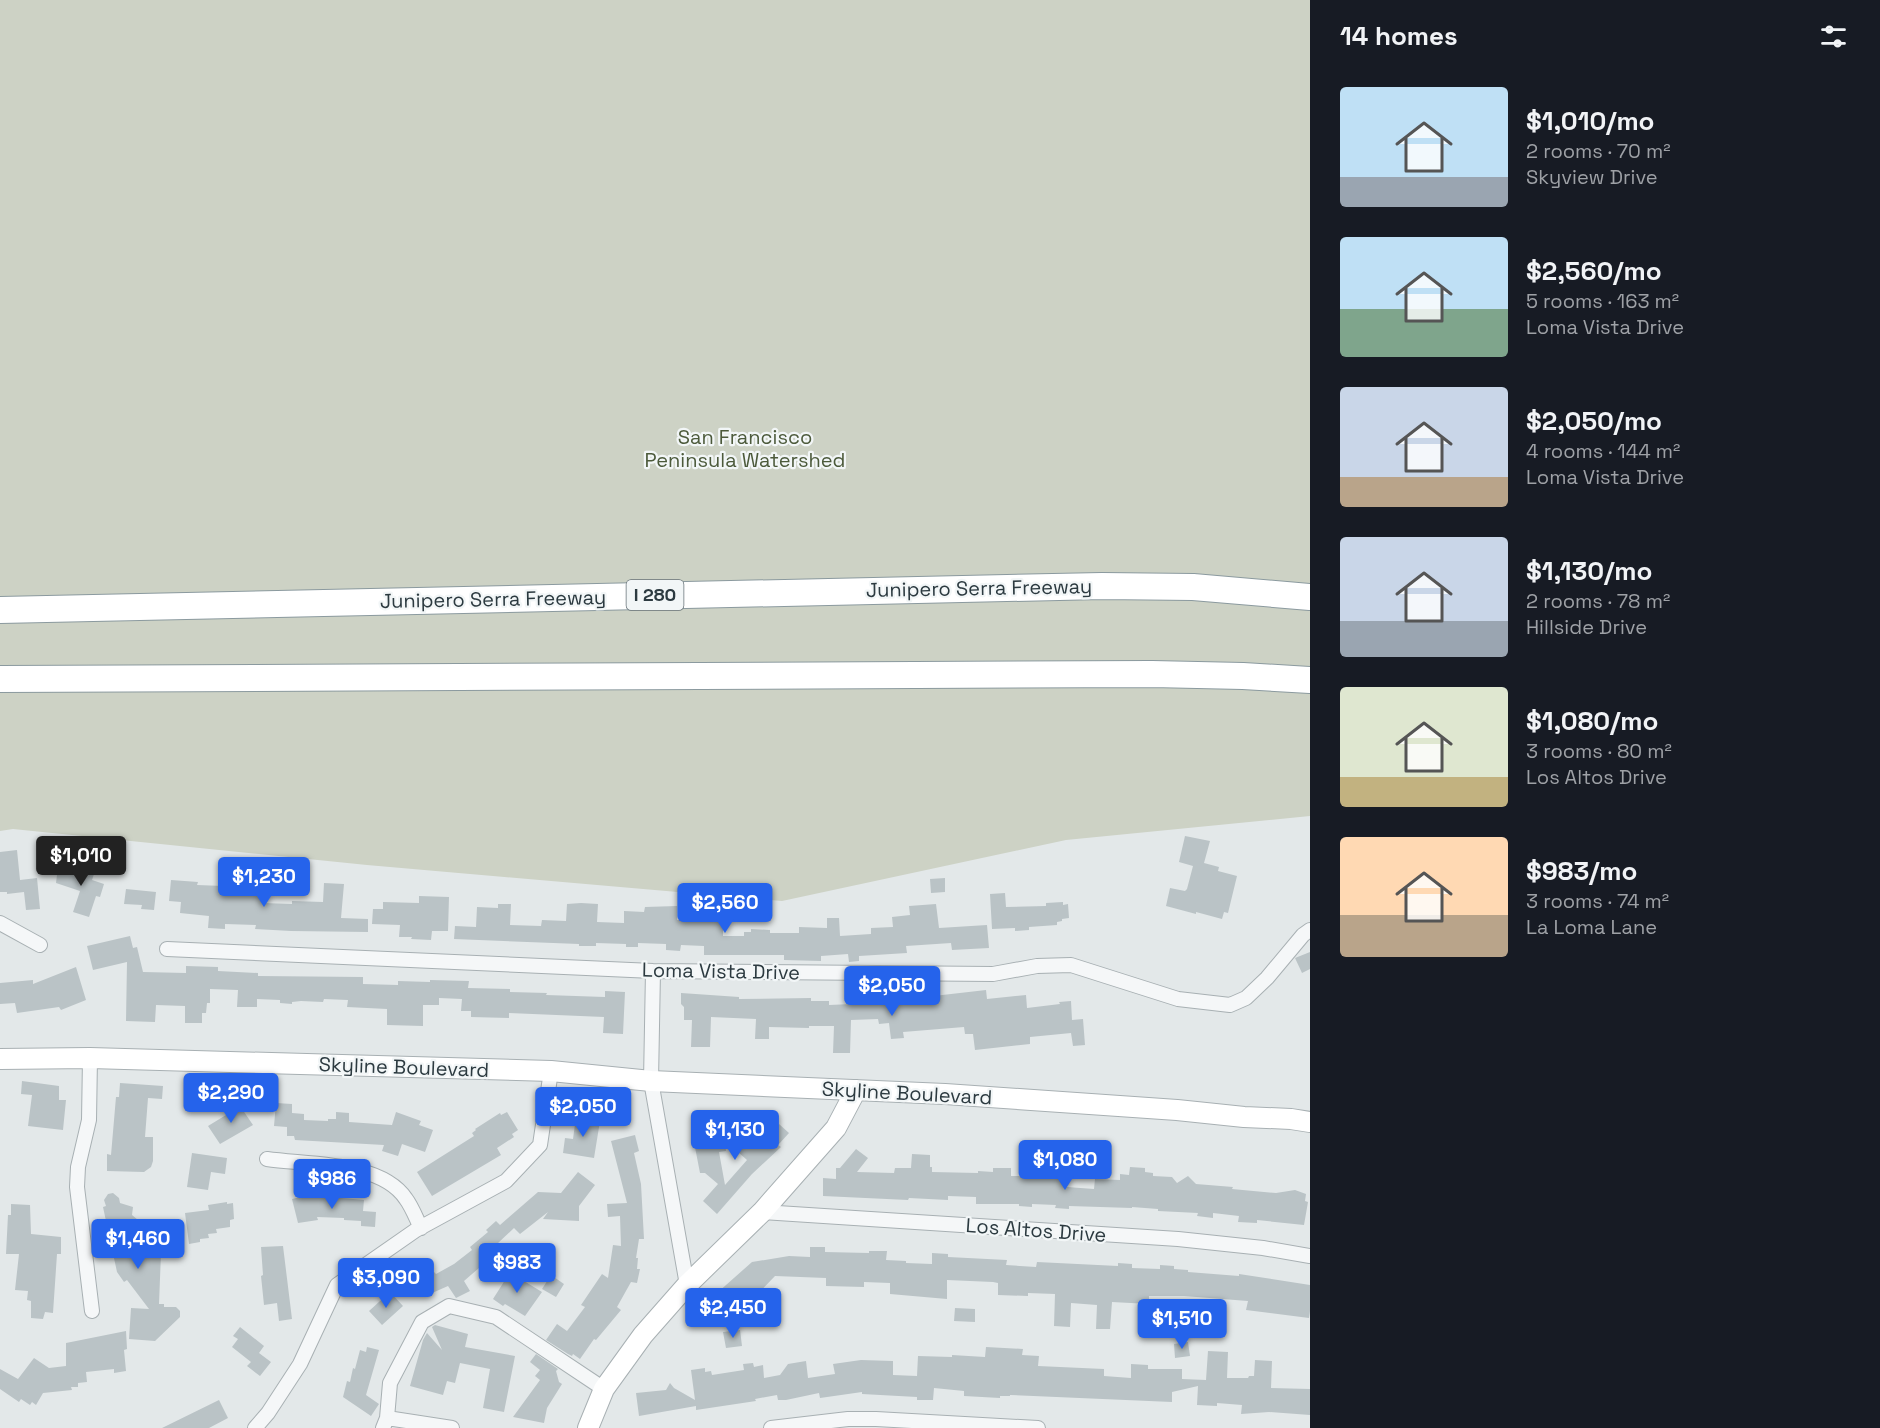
<!DOCTYPE html>
<html lang="en">
<head>
<meta charset="utf-8">
<style>
  :root { --surface:#171b24; --page:#20242c; --text:#f1f3f6; --muted:#9ea1a6; --accent:#2563eb }
  body { margin:0; font-family:"Space Grotesk",sans-serif; background:var(--page); color:var(--text); height:100vh; display:flex; flex-direction:column; font-size:22px; white-space:nowrap }
  * { box-sizing:border-box; margin:0 }
  p { font-size:20px; color:var(--muted) }
  .icon { flex:none; width:33px; height:33px; fill:none; stroke:currentColor; stroke-width:2; stroke-linecap:round; stroke-linejoin:round }
  .map { position:relative; flex:1; overflow:hidden }
  .details { display:flex; flex-direction:column; background:var(--surface); width:570px }
  .details>* { flex:none }
  .price { position:absolute; translate:-50% -51px; padding:0 14px; border-radius:6px; background:var(--accent); color:#fff; font-size:20px; line-height:39px; filter:drop-shadow(0 2px 3px #0008) }
  .price::after { content:''; position:absolute; left:50%; top:36px; width:18px; height:14px; margin-left:-9px; background:inherit; clip-path:polygon(0 0,100% 0,50% 100%) }
  .price.current { background:#222; color:#fff }
  ul { padding:0; list-style:none }
  li { display:flex; align-items:center; gap:18px; height:150px; padding:0 30px }
  li span { display:grid; place-items:center; flex:none; width:168px; height:120px; border-radius:6px; color:#555 }
  li>.icon { margin-inline-start:auto }
  span .icon { width:72px; height:72px; fill:#fffc; stroke-width:1 }
  li b { font-size:26px }
  h2 { display:flex; justify-content:space-between; align-items:center; height:72px; padding:0 30px; font-size:26px }
  main { display:flex; flex:1; min-height:0 }
  .map>svg:first-child { display:block }
  .green { fill:#cdd2c5 }
  .building { fill:#bac3c6 }
  .lines { fill:none; stroke-linecap:round; stroke-linejoin:round }
  .minor-casing { stroke:#a8b0b3; stroke-width:16 }
  .secondary-casing { stroke:#a8b0b3; stroke-width:22 }
  .motorway-casing { stroke:#8b9a9f; stroke-width:28 }
  .minor { stroke:#f5f7f8; stroke-width:14 }
  .secondary { stroke:#fff; stroke-width:20 }
  .motorway { stroke:#fff; stroke-width:26 }
  .labels { text-anchor:middle; stroke-width:4.5; stroke-linejoin:round; paint-order:stroke }
  .shield { fill:#f2f6f7; stroke:#677277; stroke-width:1.5 }
  .shield-label { font-size:18px; font-weight:bold; fill:#2c3a40 }
  .park-label { font-size:20px; fill:#4c5a3b; stroke:#f2f6f7 }
  .street-label { font-size:20px; fill:#2c3a40; stroke:#f2f6f7 }
</style>
</head>
<body>
<main>
<div class="map">
<svg width="1310" height="1428" viewBox="0 0 1310 1428">
  <rect width="100%" height="100%" fill="#e3e8e9"/>
  <path class="green" d="M 0,0 L 1310,0 L 1310,816 L 1066,840 L 782,901 L 367,865 L 13,829 L 0,831 Z"/>
  <path class="building" d="M 1185,836 L 1210,841 L 1204,863 L 1219,867 L 1218,871 L 1237,876 L 1228,913 L 1224,912 L 1222,919 L 1196,912 L 1196,914 L 1166,906 L 1170,888 L 1185,891 L 1187,889 L 1193,866 L 1179,862 Z
    M 17,850 L 20,880 L 37,878 L 40,909 L 26,910 L 24,892 L 7,894 L 7,892 L 0,892 L 0,852 Z
    M 58,867 L 96,868 L 92,880 L 104,884 L 100,897 L 96,896 L 89,917 L 73,912 L 80,891 L 56,883 Z
    M 254,870 L 264,870 L 263,903 L 292,904 L 292,901 L 323,902 L 324,883 L 344,884 L 341,918 L 368,919 L 368,932 L 291,931 L 255,929 L 256,925 L 225,924 L 225,929 L 208,928 L 209,916 L 180,913 L 181,902 L 169,901 L 171,880 L 198,882 L 197,885 L 250,887 L 250,876 L 254,876 Z
    M 945,878 L 945,892 L 931,893 L 930,879 Z
    M 126,889 L 156,892 L 154,910 L 141,909 L 142,905 L 124,904 Z
    M 1005,893 L 1006,907 L 1046,906 L 1046,903 L 1063,902 L 1063,905 L 1068,904 L 1069,918 L 1062,919 L 1062,921 L 1057,922 L 1057,925 L 1029,927 L 1029,930 L 1015,931 L 1015,928 L 992,929 L 990,894 Z
    M 419,896 L 449,897 L 448,931 L 432,931 L 431,940 L 411,939 L 412,937 L 399,937 L 400,925 L 372,924 L 373,909 L 383,909 L 383,902 L 419,903 Z
    M 581,903 L 598,904 L 597,922 L 624,923 L 624,911 L 644,912 L 645,907 L 677,906 L 677,920 L 723,920 L 723,936 L 744,936 L 744,932 L 751,932 L 751,929 L 770,930 L 770,933 L 799,933 L 799,927 L 827,928 L 827,918 L 839,918 L 840,936 L 871,934 L 871,928 L 893,927 L 892,917 L 910,915 L 909,906 L 936,904 L 939,928 L 987,925 L 989,948 L 952,950 L 951,943 L 906,946 L 907,953 L 859,956 L 859,961 L 849,962 L 848,954 L 821,956 L 821,961 L 784,960 L 784,955 L 704,955 L 704,946 L 681,945 L 680,951 L 666,950 L 666,944 L 638,943 L 638,947 L 626,947 L 626,944 L 596,943 L 596,946 L 579,946 L 579,944 L 454,939 L 455,926 L 476,927 L 477,907 L 498,908 L 498,904 L 511,904 L 510,925 L 541,926 L 542,920 L 566,921 L 567,904 Z
    M 130,936 L 133,948 L 137,947 L 143,972 L 186,973 L 186,966 L 218,967 L 218,971 L 258,973 L 258,976 L 363,977 L 363,984 L 398,985 L 398,981 L 430,982 L 430,980 L 469,981 L 468,988 L 510,989 L 510,992 L 547,993 L 546,995 L 605,997 L 605,991 L 625,992 L 623,1034 L 603,1033 L 604,1017 L 509,1013 L 509,1018 L 471,1017 L 471,1011 L 461,1011 L 462,999 L 439,998 L 439,1005 L 423,1005 L 423,1026 L 387,1025 L 387,1009 L 347,1007 L 348,1000 L 324,999 L 323,1002 L 301,1001 L 292,1002 L 292,1004 L 280,1003 L 280,1000 L 257,999 L 257,1007 L 237,1007 L 238,990 L 210,989 L 210,1003 L 207,1003 L 206,1013 L 202,1013 L 202,1023 L 185,1023 L 185,1006 L 156,1005 L 155,1022 L 126,1021 L 127,962 L 93,970 L 87,946 Z
    M 1310,952 L 1310,969 L 1302,973 L 1295,958 Z
    M 76,967 L 86,1000 L 61,1010 L 59,1007 L 17,1013 L 15,1003 L 0,1004 L 0,983 L 33,980 L 33,984 Z
    M 986,990 L 987,999 L 1026,995 L 1027,1008 L 1060,1004 L 1059,1002 L 1071,1001 L 1072,1020 L 1083,1019 L 1085,1045 L 1073,1046 L 1071,1033 L 1030,1037 L 1030,1044 L 975,1050 L 973,1034 L 965,1034 L 964,1027 L 903,1032 L 904,1038 L 891,1039 L 889,1023 L 879,1024 L 878,1019 L 851,1020 L 850,1053 L 833,1053 L 834,1026 L 809,1026 L 809,1028 L 769,1027 L 769,1039 L 755,1039 L 756,1019 L 711,1017 L 710,1047 L 691,1047 L 692,1020 L 684,1020 L 684,1007 L 681,1004 L 681,993 L 739,997 L 739,999 L 811,998 L 811,1001 L 829,1001 L 829,1005 L 852,1004 L 852,999 L 889,995 L 890,1001 Z
    M 22,1081 L 59,1086 L 59,1100 L 66,1100 L 63,1130 L 28,1126 L 32,1095 L 21,1094 Z
    M 120,1083 L 163,1086 L 162,1099 L 148,1098 L 145,1137 L 153,1137 L 153,1161 L 151,1167 L 144,1172 L 107,1171 L 107,1154 L 111,1155 L 116,1097 L 119,1097 Z
    M 238,1103 L 253,1125 L 220,1144 L 208,1126 L 231,1112 L 229,1109 Z
    M 276,1103 L 292,1104 L 292,1113 L 304,1114 L 304,1120 L 328,1121 L 328,1119 L 336,1119 L 336,1112 L 349,1113 L 349,1122 L 392,1125 L 396,1112 L 421,1121 L 419,1125 L 433,1130 L 425,1152 L 402,1144 L 398,1156 L 382,1151 L 384,1145 L 295,1140 L 294,1136 L 287,1136 L 287,1127 L 274,1126 Z
    M 507,1112 L 518,1130 L 512,1134 L 514,1137 L 497,1148 L 501,1155 L 432,1196 L 417,1172 L 474,1136 L 472,1133 L 476,1130 L 475,1129 L 500,1113 L 501,1115 Z
    M 576,1117 L 600,1121 L 594,1158 L 563,1153 L 565,1138 L 573,1139 Z
    M 768,1124 L 772,1127 L 775,1124 L 777,1126 L 779,1124 L 789,1133 L 778,1145 L 781,1147 L 752,1174 L 717,1214 L 703,1201 L 718,1184 L 705,1173 L 700,1173 L 693,1137 L 720,1132 L 721,1138 L 724,1138 L 726,1151 L 719,1152 L 725,1185 L 747,1160 L 738,1152 L 760,1127 L 763,1130 Z
    M 635,1135 L 639,1151 L 634,1153 L 641,1184 L 644,1239 L 639,1239 L 636,1258 L 638,1258 L 637,1269 L 640,1269 L 637,1283 L 631,1282 L 617,1307 L 621,1310 L 596,1340 L 594,1339 L 580,1359 L 573,1354 L 572,1356 L 568,1354 L 546,1340 L 557,1324 L 567,1331 L 585,1307 L 581,1305 L 602,1274 L 608,1278 L 613,1245 L 621,1246 L 620,1216 L 608,1217 L 607,1204 L 627,1203 L 611,1141 Z
    M 856,1149 L 868,1158 L 857,1172 L 894,1173 L 895,1168 L 911,1168 L 912,1154 L 930,1155 L 930,1167 L 932,1167 L 932,1172 L 978,1173 L 978,1171 L 993,1172 L 993,1168 L 1011,1168 L 1011,1176 L 1038,1176 L 1039,1161 L 1068,1162 L 1067,1187 L 1094,1189 L 1095,1179 L 1120,1180 L 1120,1174 L 1129,1175 L 1130,1167 L 1145,1168 L 1145,1172 L 1153,1173 L 1153,1176 L 1172,1177 L 1177,1183 L 1188,1176 L 1196,1184 L 1233,1187 L 1232,1189 L 1276,1193 L 1295,1190 L 1306,1194 L 1305,1201 L 1308,1202 L 1304,1225 L 1257,1220 L 1257,1223 L 1238,1222 L 1239,1216 L 1213,1213 L 1213,1218 L 1197,1216 L 1198,1213 L 1158,1211 L 1158,1209 L 1132,1207 L 1132,1208 L 1069,1206 L 1069,1209 L 1055,1208 L 1056,1205 L 1032,1204 L 1032,1207 L 1019,1206 L 1019,1204 L 976,1204 L 976,1197 L 948,1196 L 948,1200 L 909,1198 L 908,1200 L 823,1196 L 823,1178 L 836,1179 L 836,1168 L 840,1168 Z
    M 192,1153 L 227,1158 L 225,1174 L 211,1172 L 208,1190 L 187,1187 Z
    M 578,1172 L 595,1185 L 579,1206 L 579,1221 L 543,1219 L 548,1212 L 520,1234 L 514,1228 L 498,1243 L 502,1248 L 464,1281 L 470,1291 L 456,1298 L 448,1286 L 423,1297 L 419,1297 L 412,1282 L 434,1272 L 436,1274 L 454,1264 L 472,1250 L 470,1247 L 488,1232 L 486,1230 L 496,1221 L 500,1225 L 538,1192 L 561,1193 Z
    M 113,1193 L 119,1198 L 120,1203 L 133,1207 L 132,1215 L 138,1220 L 140,1230 L 148,1229 L 153,1252 L 161,1253 L 159,1304 L 164,1304 L 164,1307 L 176,1307 L 180,1311 L 180,1317 L 155,1341 L 129,1339 L 131,1308 L 149,1309 L 127,1280 L 124,1282 L 117,1272 L 103,1207 L 106,1206 L 104,1200 L 108,1194 Z
    M 309,1195 L 364,1200 L 363,1211 L 376,1212 L 375,1227 L 361,1226 L 361,1221 L 344,1220 L 344,1218 L 317,1217 L 318,1220 L 298,1223 L 292,1199 Z
    M 227,1202 L 227,1204 L 233,1203 L 234,1219 L 230,1220 L 230,1227 L 216,1229 L 217,1233 L 208,1234 L 209,1238 L 200,1239 L 200,1242 L 189,1244 L 185,1213 L 209,1210 L 208,1205 Z
    M 11,1204 L 30,1205 L 31,1234 L 61,1237 L 61,1254 L 57,1254 L 53,1313 L 45,1312 L 43,1319 L 31,1318 L 31,1301 L 27,1300 L 28,1291 L 15,1290 L 19,1254 L 6,1254 L 8,1215 L 11,1215 Z
    M 283,1246 L 292,1319 L 279,1321 L 277,1303 L 264,1305 L 261,1276 L 263,1275 L 261,1247 Z
    M 810,1247 L 825,1247 L 825,1252 L 869,1253 L 869,1251 L 887,1251 L 886,1260 L 906,1261 L 906,1263 L 932,1264 L 932,1253 L 948,1254 L 948,1257 L 1007,1260 L 1006,1265 L 1036,1267 L 1037,1262 L 1118,1266 L 1118,1263 L 1132,1264 L 1132,1268 L 1160,1269 L 1160,1265 L 1174,1266 L 1174,1269 L 1188,1270 L 1188,1272 L 1239,1276 L 1239,1274 L 1310,1285 L 1310,1311 L 1309,1318 L 1246,1310 L 1248,1301 L 1184,1296 L 1149,1296 L 1149,1304 L 1112,1302 L 1110,1329 L 1096,1329 L 1097,1305 L 1071,1303 L 1070,1327 L 1054,1326 L 1055,1294 L 1028,1293 L 1028,1296 L 998,1295 L 998,1283 L 993,1282 L 947,1280 L 947,1299 L 890,1294 L 890,1283 L 864,1282 L 864,1287 L 826,1286 L 826,1278 L 775,1276 L 750,1302 L 749,1301 L 736,1313 L 717,1293 L 752,1262 L 789,1256 L 810,1257 Z
    M 512,1269 L 521,1274 L 519,1278 L 542,1292 L 525,1316 L 505,1304 L 503,1306 L 493,1299 Z
    M 551,1275 L 564,1284 L 556,1297 L 542,1289 Z
    M 390,1292 L 403,1306 L 382,1325 L 369,1311 Z
    M 955,1308 L 975,1309 L 975,1322 L 954,1321 Z
    M 435,1325 L 468,1334 L 465,1347 L 515,1356 L 504,1412 L 483,1408 L 490,1369 L 460,1363 L 455,1383 L 447,1381 L 443,1395 L 410,1386 L 423,1340 L 427,1333 L 442,1350 L 432,1327 Z
    M 240,1327 L 264,1346 L 259,1353 L 271,1362 L 260,1376 L 247,1366 L 251,1362 L 232,1347 L 238,1339 L 233,1336 Z
    M 740,1330 L 742,1346 L 726,1348 L 723,1332 Z
    M 126,1331 L 127,1349 L 124,1350 L 126,1371 L 114,1373 L 114,1369 L 86,1372 L 87,1382 L 78,1383 L 78,1387 L 71,1387 L 72,1390 L 43,1393 L 36,1405 L 32,1402 L 30,1405 L 21,1399 L 19,1402 L 0,1389 L 0,1369 L 18,1379 L 34,1358 L 49,1368 L 66,1366 L 66,1343 Z
    M 1188,1342 L 1190,1356 L 1175,1358 L 1174,1344 Z
    M 367,1347 L 379,1350 L 366,1395 L 379,1404 L 371,1416 L 343,1397 L 347,1381 L 350,1382 L 353,1368 L 355,1369 L 360,1350 L 366,1352 Z
    M 986,1347 L 1023,1349 L 1022,1355 L 1039,1356 L 1038,1366 L 1104,1369 L 1104,1376 L 1131,1378 L 1131,1364 L 1148,1365 L 1148,1369 L 1182,1369 L 1182,1379 L 1206,1380 L 1208,1351 L 1228,1352 L 1227,1378 L 1248,1378 L 1249,1376 L 1254,1376 L 1255,1360 L 1272,1361 L 1271,1388 L 1310,1389 L 1310,1415 L 1269,1412 L 1241,1414 L 1242,1405 L 1217,1403 L 1217,1406 L 1197,1405 L 1198,1386 L 1172,1392 L 1172,1402 L 1010,1395 L 1010,1396 L 1000,1396 L 1000,1398 L 964,1396 L 964,1391 L 934,1388 L 933,1400 L 917,1400 L 917,1397 L 862,1394 L 862,1392 L 820,1398 L 819,1393 L 786,1400 L 778,1400 L 777,1395 L 755,1399 L 756,1401 L 696,1410 L 696,1406 L 639,1416 L 636,1393 L 666,1390 L 670,1383 L 674,1388 L 695,1400 L 691,1370 L 705,1368 L 705,1372 L 711,1371 L 712,1375 L 744,1370 L 743,1364 L 753,1363 L 754,1367 L 763,1365 L 764,1378 L 780,1375 L 788,1364 L 806,1361 L 808,1378 L 835,1374 L 833,1364 L 861,1360 L 893,1361 L 893,1375 L 917,1376 L 918,1356 L 952,1357 L 952,1355 L 985,1357 Z
    M 536,1354 L 558,1369 L 556,1371 L 559,1382 L 562,1384 L 547,1408 L 544,1423 L 513,1417 L 540,1380 L 535,1376 L 540,1370 L 530,1362 Z
    M 219,1400 L 228,1418 L 209,1428 L 162,1428 Z"/>
  <g class="lines">
    <g class="minor-casing">
      <path id="minor" d="M 0,923 L 40,945
        M 167,949 L 653,971 L 993,974 L 1037,966 L 1071,965 L 1178,999 L 1230,1005 L 1246,998 L 1267,978 L 1303,935 L 1310,930
        M 653,971 L 651,1081 L 687,1285
        M 90,1058 L 89,1120 L 78,1167 L 77,1187 L 92,1311
        M 267,1159 C 308,1165 381,1161 406,1199 C 412,1207 416,1218 421,1228
        M 762,1212 L 1178,1239 L 1263,1248 L 1310,1256
        M 387,1418 L 452,1428
        M 255,1428 L 268,1413 L 300,1364 L 337,1285 L 416,1230 L 506,1181 L 540,1145 L 551,1071
        M 383,1428 L 387,1418 L 390,1383 L 422,1322 L 449,1306 L 496,1317 L 604,1389
        M 771,1428 L 848,1419 L 876,1419 L 1038,1428"/>
    </g>
    <g class="secondary-casing">
      <path id="secondary" d="M 0,1059 L 90,1058 L 551,1071 L 651,1081 L 945,1094 L 1177,1110 L 1244,1117 L 1291,1119 L 1310,1122
        M 588,1428 L 604,1389 L 643,1335 L 687,1285 L 762,1212 L 836,1128 L 856,1090"/>
    </g>
    <g class="motorway-casing">
      <path id="motorway" d="M 0,610 L 1102,586 L 1193,587 L 1310,597
        M 0,679 L 1152,674 L 1243,676 L 1310,680"/>
    </g>
    <use href="#minor" class="minor"/>
    <use href="#secondary" class="secondary"/>
    <use href="#motorway" class="motorway"/>
  </g>
  <g class="labels">
    <rect class="shield" x="626.5" y="580" width="57" height="30" rx="4.5"/>
    <g class="shield-label">
      <text x="655" y="601">I 280</text>
    </g>
    <g class="park-label">
      <text x="745" y="444">San Francisco<tspan x="745" dy="23">Peninsula Watershed</tspan></text>
    </g>
    <g class="street-label">
      <text transform="translate(979 588) rotate(-1)" y="7">Junipero Serra Freeway</text>
      <text transform="translate(493 599) rotate(-1)" y="7">Junipero Serra Freeway</text>
      <text transform="translate(721 971) rotate(1)" y="7">Loma Vista Drive</text>
      <text transform="translate(404 1067) rotate(2)" y="7">Skyline Boulevard</text>
      <text transform="translate(907 1093) rotate(3)" y="7">Skyline Boulevard</text>
      <text transform="translate(1036 1230) rotate(4)" y="7">Los Altos Drive</text>
    </g>
  </g>
</svg>
<b class="price current" style="left:81px;top:887px">$1,010</b>
<b class="price" style="left:264px;top:908px">$1,230</b>
<b class="price" style="left:725px;top:934px">$2,560</b>
<b class="price" style="left:892px;top:1017px">$2,050</b>
<b class="price" style="left:231px;top:1124px">$2,290</b>
<b class="price" style="left:583px;top:1138px">$2,050</b>
<b class="price" style="left:735px;top:1161px">$1,130</b>
<b class="price" style="left:1065px;top:1191px">$1,080</b>
<b class="price" style="left:332px;top:1210px">$986</b>
<b class="price" style="left:138px;top:1270px">$1,460</b>
<b class="price" style="left:517px;top:1294px">$983</b>
<b class="price" style="left:386px;top:1309px">$3,090</b>
<b class="price" style="left:733px;top:1339px">$2,450</b>
<b class="price" style="left:1182px;top:1350px">$1,510</b>
</div>
<section class="details">
<h2>14 homes<svg class="icon" aria-label="filters" viewBox="0 0 24 24"><path d="M4 7h16M4 17h16"/><circle cx="9" cy="7" r="2"/><circle cx="15" cy="17" r="2"/></svg></h2>
<ul>
<li><span style="background:linear-gradient(#bfe0f5 75%,#9aa5b1 0)"><svg class="icon" aria-label="home" viewBox="0 0 24 24"><path d="M3 11l9-7 9 7M6 9v11h12V9"/></svg></span><div><b>$1,010/mo</b><p>2 rooms · 70 m²</p><p>Skyview Drive</p></div></li>
<li><span style="background:linear-gradient(#bfe0f5 60%,#7fa58c 0)"><svg class="icon" aria-label="home" viewBox="0 0 24 24"><path d="M3 11l9-7 9 7M6 9v11h12V9"/></svg></span><div><b>$2,560/mo</b><p>5 rooms · 163 m²</p><p>Loma Vista Drive</p></div></li>
<li><span style="background:linear-gradient(#c9d6e8 75%,#b9a48a 0)"><svg class="icon" aria-label="home" viewBox="0 0 24 24"><path d="M3 11l9-7 9 7M6 9v11h12V9"/></svg></span><div><b>$2,050/mo</b><p>4 rooms · 144 m²</p><p>Loma Vista Drive</p></div></li>
<li><span style="background:linear-gradient(#c9d6e8 70%,#9aa5b1 0)"><svg class="icon" aria-label="home" viewBox="0 0 24 24"><path d="M3 11l9-7 9 7M6 9v11h12V9"/></svg></span><div><b>$1,130/mo</b><p>2 rooms · 78 m²</p><p>Hillside Drive</p></div></li>
<li><span style="background:linear-gradient(#dfe7d0 75%,#c2b280 0)"><svg class="icon" aria-label="home" viewBox="0 0 24 24"><path d="M3 11l9-7 9 7M6 9v11h12V9"/></svg></span><div><b>$1,080/mo</b><p>3 rooms · 80 m²</p><p>Los Altos Drive</p></div></li>
<li><span style="background:linear-gradient(#ffd9b3 65%,#b9a48a 0)"><svg class="icon" aria-label="home" viewBox="0 0 24 24"><path d="M3 11l9-7 9 7M6 9v11h12V9"/></svg></span><div><b>$983/mo</b><p>3 rooms · 74 m²</p><p>La Loma Lane</p></div></li>
</ul>
</section>
</main>
</body>
</html>
